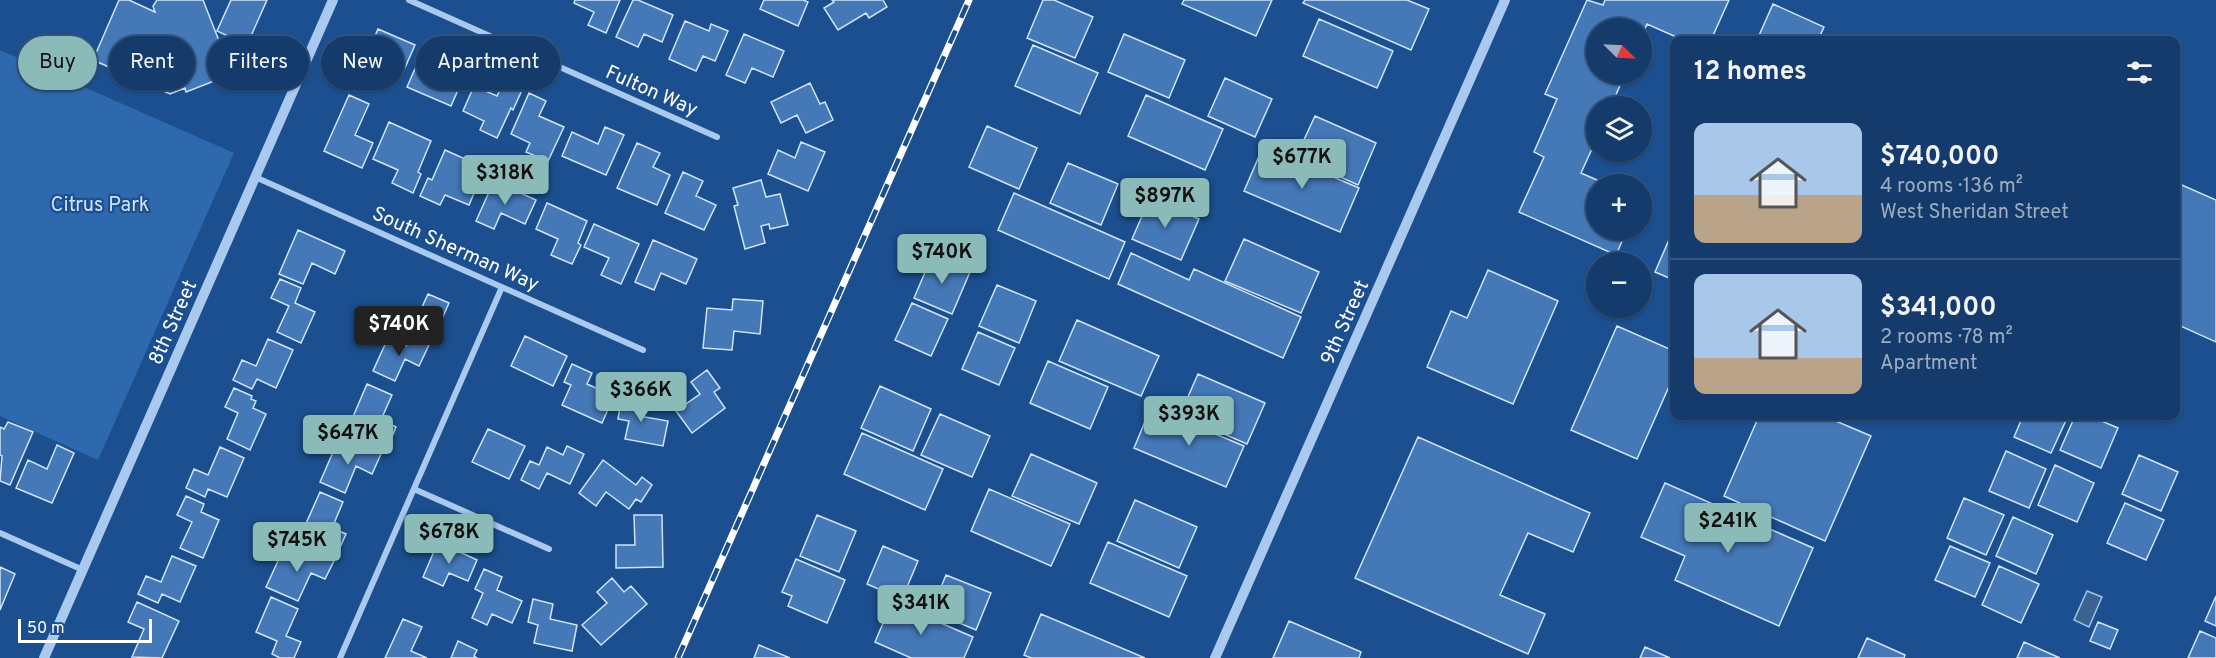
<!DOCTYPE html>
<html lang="en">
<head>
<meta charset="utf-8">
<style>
  :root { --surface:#143b6b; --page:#1d4271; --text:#f1f3f6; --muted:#9dadc1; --line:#33557e; --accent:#8bbbb9 }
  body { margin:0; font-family:Overpass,sans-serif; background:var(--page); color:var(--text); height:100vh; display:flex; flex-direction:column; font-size:22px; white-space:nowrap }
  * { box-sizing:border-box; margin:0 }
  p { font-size:20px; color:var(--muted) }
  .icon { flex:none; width:33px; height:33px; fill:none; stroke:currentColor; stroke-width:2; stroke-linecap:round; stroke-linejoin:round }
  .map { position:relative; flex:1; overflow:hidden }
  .panel { position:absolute; left:1670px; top:36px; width:510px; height:384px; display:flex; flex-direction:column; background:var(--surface); border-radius:12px; box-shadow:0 2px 4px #0004,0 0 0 2px var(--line) }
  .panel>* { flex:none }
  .hud { position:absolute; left:18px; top:36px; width:570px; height:54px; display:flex; gap:12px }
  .needle { width:39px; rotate:114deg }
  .tools { position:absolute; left:1586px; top:18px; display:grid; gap:12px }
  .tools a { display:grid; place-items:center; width:66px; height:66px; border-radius:50%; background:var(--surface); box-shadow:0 2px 4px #0004,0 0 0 2px var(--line); font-size:30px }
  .scale { position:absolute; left:18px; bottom:15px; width:134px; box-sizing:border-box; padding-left:6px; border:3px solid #fff; border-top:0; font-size:16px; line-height:21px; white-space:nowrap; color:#fff; -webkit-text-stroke:4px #1b4f8f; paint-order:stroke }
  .price { position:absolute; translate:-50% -51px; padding:0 14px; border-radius:6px; background:var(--accent); color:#111; font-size:20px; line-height:39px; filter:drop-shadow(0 2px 3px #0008) }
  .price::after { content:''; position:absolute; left:50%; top:36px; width:18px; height:14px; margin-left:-9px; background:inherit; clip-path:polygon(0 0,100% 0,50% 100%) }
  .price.on { background:#222; color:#fff }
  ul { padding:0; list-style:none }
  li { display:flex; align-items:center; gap:18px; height:150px; padding:0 24px }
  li+li { border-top:2px solid var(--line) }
  li span { display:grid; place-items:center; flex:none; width:168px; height:120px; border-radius:12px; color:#555 }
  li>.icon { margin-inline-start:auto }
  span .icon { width:72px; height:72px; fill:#fffc; stroke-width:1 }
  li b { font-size:26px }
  h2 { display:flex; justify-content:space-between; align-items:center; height:72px; padding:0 24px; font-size:26px }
  .chip { padding:0 21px; border-radius:27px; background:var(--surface); box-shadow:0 2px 4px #0004,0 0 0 2px var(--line); font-size:21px; line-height:54px }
  .chip.on { background:var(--accent); color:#111 }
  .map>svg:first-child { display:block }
  .green { fill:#2e69ad }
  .water { fill:#3c6290; stroke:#9cc4f0; stroke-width:1.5 }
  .building { fill:#4478b7; stroke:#cfe3fa; stroke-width:1.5 }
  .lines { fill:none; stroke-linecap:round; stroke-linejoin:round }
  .minor { stroke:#a9c9ee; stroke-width:6 }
  .tertiary { stroke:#a9c9ee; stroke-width:10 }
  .rail-casing { stroke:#fff; stroke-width:7 }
  .rail { stroke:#1b4f8f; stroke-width:4.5; stroke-dasharray:14; stroke-linecap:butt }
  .labels { text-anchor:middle; stroke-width:4.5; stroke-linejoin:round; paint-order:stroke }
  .street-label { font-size:20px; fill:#fff; stroke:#1b4f8f }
  .park-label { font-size:20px; fill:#cfe3fa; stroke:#1b4f8f }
</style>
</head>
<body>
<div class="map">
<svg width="2216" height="658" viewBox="0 0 2216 658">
  <rect width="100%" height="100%" fill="#1b4f8f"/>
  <path class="green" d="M 0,50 L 234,153 L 98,460 L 0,416 Z"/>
  <path class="water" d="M 2087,591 L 2102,597 L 2089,627 L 2074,620 Z"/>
  <path class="building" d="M 119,0 L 129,0 L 155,12 L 153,6 L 157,0 L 203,0 L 232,74 L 186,92 L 185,88 L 170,94 L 93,60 Z
    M 231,0 L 267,0 L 247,45 L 217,31 Z
    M 575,0 L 620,0 L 606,33 L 588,25 L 594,12 L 574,3 Z
    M 633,0 L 638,0 L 673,15 L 662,42 L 644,34 L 638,47 L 616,37 Z
    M 764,0 L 803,0 L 808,2 L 798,26 L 760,9 Z
    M 832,0 L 883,0 L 887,7 L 869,18 L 866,13 L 838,30 L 824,8 L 834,2 Z
    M 1043,0 L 1054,0 L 1093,17 L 1075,58 L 1027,38 Z
    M 1184,0 L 1272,0 L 1256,36 L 1182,4 Z
    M 1305,0 L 1407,0 L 1429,9 L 1411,50 L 1303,3 Z
    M 1587,0 L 1603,5 L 1605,0 L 1729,0 L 1711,40 L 1683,40 L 1647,24 L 1641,38 L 1641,28 L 1596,28 L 1596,74 L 1625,74 L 1611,106 L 1596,106 L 1596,140 L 1581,173 L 1606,184 L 1596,184 L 1596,230 L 1627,230 L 1616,255 L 1519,212 L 1544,157 L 1534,152 L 1557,99 L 1545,94 Z
    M 1773,4 L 1824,27 L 1818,40 L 1757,40 Z
    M 1319,19 L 1393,51 L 1377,88 L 1303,56 Z
    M 685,21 L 709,31 L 711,24 L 728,31 L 715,61 L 703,56 L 696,71 L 669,59 Z
    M 378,29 L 415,45 L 404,70 L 385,62 L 375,86 L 357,78 Z
    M 744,34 L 784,51 L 773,77 L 752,68 L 745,83 L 726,75 Z
    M 1124,34 L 1185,60 L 1169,98 L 1108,72 Z
    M 1033,45 L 1098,73 L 1080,114 L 1015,86 Z
    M 448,58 L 468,67 L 451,106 L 407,87 L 417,64 L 441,74 Z
    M 1225,78 L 1272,99 L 1255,137 L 1208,116 Z
    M 504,81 L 522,90 L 513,110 L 511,108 L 497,138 L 480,130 L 484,121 L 463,111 L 474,86 L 497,96 Z
    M 810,83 L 820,104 L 825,102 L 833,120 L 806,133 L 797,115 L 781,123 L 771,102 Z
    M 529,93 L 546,101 L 539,116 L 564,127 L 548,161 L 526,152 L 530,143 L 511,134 Z
    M 349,95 L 369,104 L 355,135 L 373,143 L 362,168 L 324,151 Z
    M 1146,95 L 1223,129 L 1205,170 L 1128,136 Z
    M 1315,116 L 1376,143 L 1358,185 L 1296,157 Z
    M 389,122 L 431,141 L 418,172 L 421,174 L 413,193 L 392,183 L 398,170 L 373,159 Z
    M 987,126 L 1037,148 L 1019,189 L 969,167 Z
    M 605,127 L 624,135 L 606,175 L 562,156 L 572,132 L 598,144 Z
    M 801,142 L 825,152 L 808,191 L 768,174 L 778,150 L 795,158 Z
    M 637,143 L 660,153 L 653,167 L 670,175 L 657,205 L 617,188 Z
    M 1263,147 L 1359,188 L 1340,232 L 1244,191 Z
    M 445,150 L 485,168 L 469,205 L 445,195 L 440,205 L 420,196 L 428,178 L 432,180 Z
    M 1068,163 L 1118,184 L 1101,225 L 1050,203 Z
    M 683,172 L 703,181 L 696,196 L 716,205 L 704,230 L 665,213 Z
    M 761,180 L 766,197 L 780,194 L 788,225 L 770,229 L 769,224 L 761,226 L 765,243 L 745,249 L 734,206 L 738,205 L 733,188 Z
    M 494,181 L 536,200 L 525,224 L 501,213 L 494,229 L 476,221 Z
    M 2175,182 L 2216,200 L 2216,342 L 2176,324 L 2179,319 L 2175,317 Z
    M 1014,193 L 1125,242 L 1109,279 L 998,230 Z
    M 1150,198 L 1199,219 L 1181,260 L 1132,239 Z
    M 547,203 L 587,221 L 578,243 L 581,245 L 572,264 L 551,255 L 558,239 L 536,229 Z
    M 594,224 L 639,244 L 621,284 L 601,275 L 609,258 L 584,247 Z
    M 1674,228 L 1674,280 L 1655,272 Z
    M 298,230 L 345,251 L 335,274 L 312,263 L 303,284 L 279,274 Z
    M 1244,239 L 1319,272 L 1301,313 L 1225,281 Z
    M 653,240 L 697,259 L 686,284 L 661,273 L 654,290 L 635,282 Z
    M 1131,253 L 1189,280 L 1194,269 L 1301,317 L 1283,358 L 1118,284 Z
    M 932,256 L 970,272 L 952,314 L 914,298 Z
    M 1488,270 L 1558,301 L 1513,404 L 1427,367 L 1451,311 L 1467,318 Z
    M 280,279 L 301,288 L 295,303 L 315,312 L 301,343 L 277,332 L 289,306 L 271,298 Z
    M 997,285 L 1036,301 L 1019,343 L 979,326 Z
    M 428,294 L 449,303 L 433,339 L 412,329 Z
    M 733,299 L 763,301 L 760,334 L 734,331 L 732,350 L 703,348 L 707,308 L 732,310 Z
    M 912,303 L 948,319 L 931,356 L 895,340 Z
    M 1077,320 L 1159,356 L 1141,396 L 1059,361 Z
    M 1617,326 L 1674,351 L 1674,375 L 1637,459 L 1571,430 Z
    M 978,332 L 1015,348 L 999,385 L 962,369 Z
    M 525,336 L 567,356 L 553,386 L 511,366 Z
    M 410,337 L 429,345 L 419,366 L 405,359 L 395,381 L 373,371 L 388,338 L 406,346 Z
    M 268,339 L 293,350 L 276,388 L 257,379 L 252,389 L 233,380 L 242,360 L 256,366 Z
    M 1048,361 L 1108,387 L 1090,429 L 1030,403 Z
    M 572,364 L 592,373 L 587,384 L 614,396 L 602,423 L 562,405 L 571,385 L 564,382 Z
    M 707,370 L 720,388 L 714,392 L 725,408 L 692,433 L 676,411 L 700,394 L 691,382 Z
    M 1198,374 L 1265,403 L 1247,444 L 1180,415 Z
    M 367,384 L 392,395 L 381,420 L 396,427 L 387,449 L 367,440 L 372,428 L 352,419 Z
    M 880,386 L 931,409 L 913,451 L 861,428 Z
    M 234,388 L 252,396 L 251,399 L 256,401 L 253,408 L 266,414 L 250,450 L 227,439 L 238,413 L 225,407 Z
    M 622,395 L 642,399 L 639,416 L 668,421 L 663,446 L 625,439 L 629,421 L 618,419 Z
    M 1151,407 L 1244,446 L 1226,487 L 1134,448 Z
    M 940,414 L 990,436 L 972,477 L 921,455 Z
    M 1759,416 L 1824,416 L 1871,436 L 1825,541 L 1724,496 Z
    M 2023,416 L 2068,416 L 2051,453 L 2014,437 Z
    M 2075,416 L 2090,416 L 2118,428 L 2101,468 L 2060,450 Z
    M 8,422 L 33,432 L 10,485 L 0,481 L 2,456 L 0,455 L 0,427 L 4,429 Z
    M 488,429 L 525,446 L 509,479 L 472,462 Z
    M 862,433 L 943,469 L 925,510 L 844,474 Z
    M 1418,437 L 1590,513 L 1573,552 L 1528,533 L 1500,595 L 1545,614 L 1528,654 L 1355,578 Z
    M 337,443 L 358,452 L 361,445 L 381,454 L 372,474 L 356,466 L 345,493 L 320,482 Z
    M 57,445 L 74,453 L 52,503 L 16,488 L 28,460 L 47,469 Z
    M 567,446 L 584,454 L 570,484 L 547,473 L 539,489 L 521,480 L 530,461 L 539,465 L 547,447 L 563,455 Z
    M 220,447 L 244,458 L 227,497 L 208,489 L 205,497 L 186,488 L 194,469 L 208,475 Z
    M 2006,451 L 2046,469 L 2029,508 L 1989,491 Z
    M 1031,454 L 1097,483 L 1079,524 L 1012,496 Z
    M 2139,455 L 2178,472 L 2161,511 L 2122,494 Z
    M 603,460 L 636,485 L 642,477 L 652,485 L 641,502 L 636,499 L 629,509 L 606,492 L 596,506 L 579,493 Z
    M 2055,465 L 2094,483 L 2077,522 L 2038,505 Z
    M 1665,483 L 1813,548 L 1779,626 L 1675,580 L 1685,556 L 1641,537 Z
    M 989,489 L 1070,524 L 1051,566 L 971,531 Z
    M 320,492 L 343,502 L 332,528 L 346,534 L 337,554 L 320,546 L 323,537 L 304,528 Z
    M 186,496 L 204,504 L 201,512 L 219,520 L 203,558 L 180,548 L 192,522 L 177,515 Z
    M 1964,498 L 2004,515 L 1986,555 L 1947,538 Z
    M 1135,500 L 1197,527 L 1179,568 L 1117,541 Z
    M 2125,503 L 2164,520 L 2146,560 L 2107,543 Z
    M 634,515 L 662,515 L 663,567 L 616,568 L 616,545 L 635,545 Z
    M 817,515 L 856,531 L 839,572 L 800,556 Z
    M 2013,517 L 2053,535 L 2036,574 L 1996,556 Z
    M 438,542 L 477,560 L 468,581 L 449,573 L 443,586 L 423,577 Z
    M 1108,542 L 1187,576 L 1169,617 L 1090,583 Z
    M 883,546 L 918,561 L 902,599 L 867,584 Z
    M 1950,546 L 1990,563 L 1975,597 L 1935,580 Z
    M 284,548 L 311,560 L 315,552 L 334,561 L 325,579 L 311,573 L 298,601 L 266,587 Z
    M 172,556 L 196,566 L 180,602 L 162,594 L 158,603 L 138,594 L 146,576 L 161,582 Z
    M 796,559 L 845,580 L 827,623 L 788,606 L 792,596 L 782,592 Z
    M 1999,566 L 2039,584 L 2021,623 L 1982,605 Z
    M 0,567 L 15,574 L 0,610 Z
    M 484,569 L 502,577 L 497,590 L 522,601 L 512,623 L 492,614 L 487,625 L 472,618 L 483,593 L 475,589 Z
    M 946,575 L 991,593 L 976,630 L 931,611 Z
    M 612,578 L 624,592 L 631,586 L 647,604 L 601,645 L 582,625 L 607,603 L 597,592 Z
    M 2216,596 L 2216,626 L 2205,621 Z
    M 271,597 L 298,609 L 286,636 L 301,642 L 294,658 L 280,658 L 272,654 L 277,641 L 256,632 Z
    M 533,599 L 553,604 L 550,619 L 577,625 L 572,651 L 534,643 L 538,625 L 528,622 Z
    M 137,602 L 179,621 L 162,658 L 132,657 L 144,629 L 128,622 Z
    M 892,602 L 973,637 L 964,658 L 911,658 L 875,642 Z
    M 1041,614 L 1145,658 L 1031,658 L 1024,655 Z
    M 403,619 L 422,627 L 411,651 L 427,658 L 385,658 Z
    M 1289,621 L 1361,652 L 1359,658 L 1273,658 Z
    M 2098,622 L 2118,630 L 2110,649 L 2090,641 Z
    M 2200,631 L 2216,638 L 2216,658 L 2188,658 Z
    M 1867,638 L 1905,655 L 1904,658 L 1858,658 Z
    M 458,641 L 477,650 L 474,656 L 477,658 L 451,658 Z
    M 2024,642 L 2060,658 L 2017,658 Z
    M 759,645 L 790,658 L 754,658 Z
    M 1645,647 L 1670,658 L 1640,658 Z"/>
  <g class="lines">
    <path class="minor" d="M 409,0 L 717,137
      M 255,177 L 643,350
      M 414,489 L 549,549
      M 0,533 L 83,570
      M 340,658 L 502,287"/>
    <path class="tertiary" d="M 44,658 L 333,0
      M 1215,658 L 1505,0"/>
    <g class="rail-casing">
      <path id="rail" d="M 678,658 L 969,0"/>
    </g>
    <use href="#rail" class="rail"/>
  </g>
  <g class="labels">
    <g class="street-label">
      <text transform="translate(652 90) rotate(24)" y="7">Fulton Way</text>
      <text transform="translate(456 248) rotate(24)" y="7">South Sherman Way</text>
      <text transform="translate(172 322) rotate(-66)" y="7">8th Street</text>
      <text transform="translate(1344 322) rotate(-66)" y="7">9th Street</text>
    </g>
    <g class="park-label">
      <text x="100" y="211">Citrus Park</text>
    </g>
  </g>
</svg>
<div class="tools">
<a><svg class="needle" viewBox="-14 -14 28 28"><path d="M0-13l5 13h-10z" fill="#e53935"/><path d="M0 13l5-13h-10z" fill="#9dadc1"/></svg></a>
<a><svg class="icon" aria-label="layers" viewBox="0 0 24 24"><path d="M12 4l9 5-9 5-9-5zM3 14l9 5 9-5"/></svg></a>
<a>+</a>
<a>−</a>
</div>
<div class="scale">50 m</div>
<b class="price" style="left:1302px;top:190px">$677K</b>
<b class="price" style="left:505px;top:206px">$318K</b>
<b class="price" style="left:1165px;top:229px">$897K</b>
<b class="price" style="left:942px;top:285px">$740K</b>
<b class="price on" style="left:399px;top:357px">$740K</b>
<b class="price" style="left:641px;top:423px">$366K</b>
<b class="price" style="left:1189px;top:447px">$393K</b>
<b class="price" style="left:348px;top:466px">$647K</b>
<b class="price" style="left:1728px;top:554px">$241K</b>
<b class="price" style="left:449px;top:565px">$678K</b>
<b class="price" style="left:297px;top:573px">$745K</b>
<b class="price" style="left:921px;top:636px">$341K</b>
<div class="hud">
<a class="chip on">Buy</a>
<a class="chip">Rent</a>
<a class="chip">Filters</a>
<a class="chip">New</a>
<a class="chip">Apartment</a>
</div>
<section class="panel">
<h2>12 homes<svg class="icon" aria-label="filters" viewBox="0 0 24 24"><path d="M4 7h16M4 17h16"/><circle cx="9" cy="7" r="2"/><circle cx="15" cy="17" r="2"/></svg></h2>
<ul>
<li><span style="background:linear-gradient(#a9c7e8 60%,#b9a48a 0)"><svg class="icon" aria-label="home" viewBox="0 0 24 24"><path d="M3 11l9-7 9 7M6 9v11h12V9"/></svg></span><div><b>$740,000</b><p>4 rooms · 136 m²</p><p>West Sheridan Street</p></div></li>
<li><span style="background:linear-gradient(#a9c7e8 70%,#b9a48a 0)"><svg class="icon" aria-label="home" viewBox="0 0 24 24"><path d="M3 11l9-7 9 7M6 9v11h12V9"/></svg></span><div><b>$341,000</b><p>2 rooms · 78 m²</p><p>Apartment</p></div></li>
</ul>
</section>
</div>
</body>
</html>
